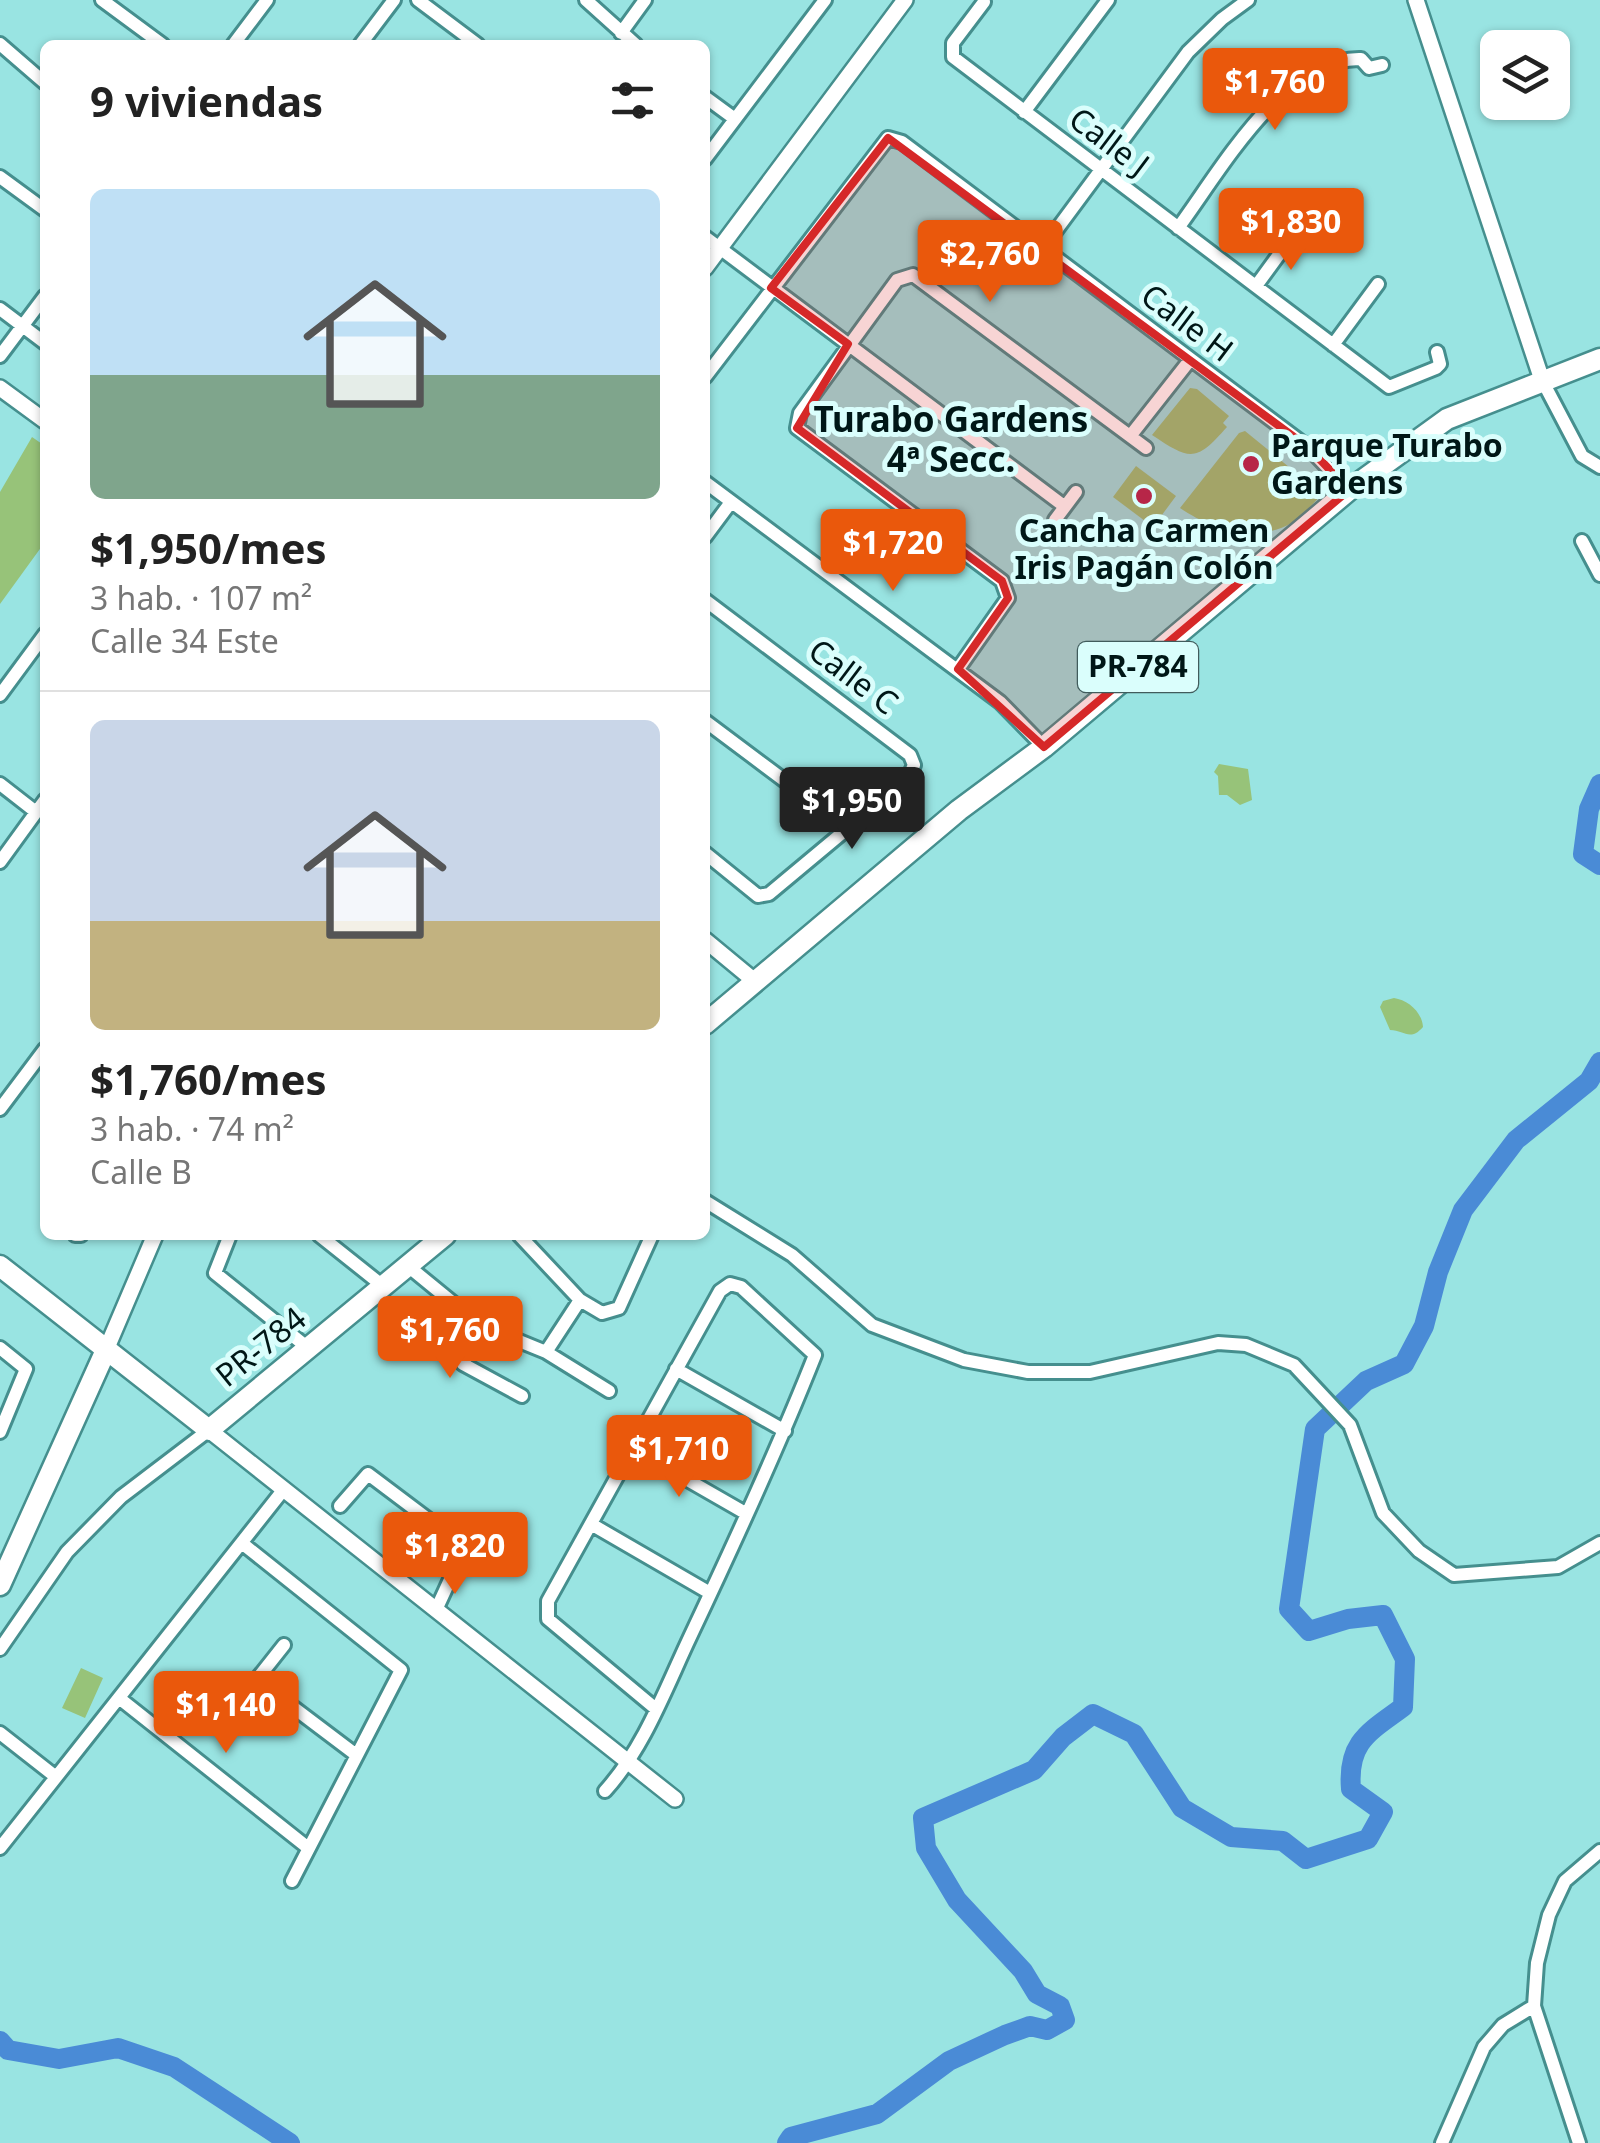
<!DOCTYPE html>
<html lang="es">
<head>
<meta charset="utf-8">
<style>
  :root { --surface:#fff; --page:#f6f6f6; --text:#222; --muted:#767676; --line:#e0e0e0; --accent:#ea580c }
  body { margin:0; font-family:"Noto Sans",sans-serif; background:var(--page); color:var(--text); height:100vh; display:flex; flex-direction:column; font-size:38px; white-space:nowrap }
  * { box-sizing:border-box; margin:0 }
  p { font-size:32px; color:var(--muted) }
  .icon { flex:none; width:55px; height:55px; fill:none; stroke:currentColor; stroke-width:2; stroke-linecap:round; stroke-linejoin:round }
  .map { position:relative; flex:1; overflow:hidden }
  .panel { position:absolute; left:40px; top:40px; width:670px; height:1200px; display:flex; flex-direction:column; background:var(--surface); border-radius:15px; box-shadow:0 2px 8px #0004 }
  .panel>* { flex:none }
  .buttons { position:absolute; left:1480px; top:30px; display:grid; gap:20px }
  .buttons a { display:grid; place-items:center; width:90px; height:90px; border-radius:15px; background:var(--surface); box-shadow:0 2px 8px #0004; font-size:50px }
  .price { position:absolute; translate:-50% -85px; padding:0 22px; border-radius:10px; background:var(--accent); color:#fff; font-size:32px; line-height:65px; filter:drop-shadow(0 2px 5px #0008) }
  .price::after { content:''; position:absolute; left:50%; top:60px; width:30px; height:22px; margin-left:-15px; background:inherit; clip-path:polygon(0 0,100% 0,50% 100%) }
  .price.on { background:#222; color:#fff }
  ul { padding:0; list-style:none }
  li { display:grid; align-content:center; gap:20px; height:530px; padding:0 50px }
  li+li { border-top:2px solid var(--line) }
  li span { display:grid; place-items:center; height:310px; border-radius:15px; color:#555 }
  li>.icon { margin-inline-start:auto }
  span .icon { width:180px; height:180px; fill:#fffc; stroke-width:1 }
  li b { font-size:42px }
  h2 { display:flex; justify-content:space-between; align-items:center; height:120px; padding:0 50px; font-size:42px }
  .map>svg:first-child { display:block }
  .green { fill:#97c379 }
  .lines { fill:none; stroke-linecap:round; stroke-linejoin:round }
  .river { stroke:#4a8bd6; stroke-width:20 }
  .minor-casing { stroke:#458f8e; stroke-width:18 }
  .tertiary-casing { stroke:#458f8e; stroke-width:20 }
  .primary-casing { stroke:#458f8e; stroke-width:25 }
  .minor { stroke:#fff; stroke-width:12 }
  .tertiary { stroke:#fff; stroke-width:15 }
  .primary { stroke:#fff; stroke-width:20 }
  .marked { fill:#d62828; fill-opacity:0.2; stroke:#d62828; stroke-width:8; stroke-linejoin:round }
  .poi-dot { fill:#b72648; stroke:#dafefc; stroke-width:4 }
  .labels { text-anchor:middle; stroke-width:10; stroke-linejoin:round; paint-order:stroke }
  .shield { fill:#dafefc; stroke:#415c5c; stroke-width:2.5 }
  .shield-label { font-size:30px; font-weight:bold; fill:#001717 }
  .street-label { font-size:32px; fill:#001717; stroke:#dafefc }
  .poi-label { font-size:32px; font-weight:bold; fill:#001717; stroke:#dafefc; text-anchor:start }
  .neighbourhood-label { font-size:35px; font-weight:bold; fill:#001717; stroke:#dafefc }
</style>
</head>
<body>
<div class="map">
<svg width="1600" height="2143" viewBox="0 0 1600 2143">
  <rect width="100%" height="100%" fill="#99e4e2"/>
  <path class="green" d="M 1190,388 L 1197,389 L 1229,416 L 1223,423 L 1227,427 C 1196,462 1191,461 1152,435 Z
    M 1245,431 L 1322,494 C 1313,504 1304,515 1293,522 C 1259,544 1210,529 1180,508 L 1239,433 Z
    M 32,437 L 45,446 L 45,542 L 0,604 L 0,492 Z
    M 1136,466 L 1176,496 L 1153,527 L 1113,497 Z
    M 1219,764 L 1248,769 L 1252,800 L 1240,805 L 1227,795 L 1219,795 L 1218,776 L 1214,772 Z
    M 1394,998 C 1408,1000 1422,1012 1423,1027 C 1410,1042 1404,1030 1390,1030 L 1380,1007 L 1383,1001 Z
    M 81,1668 L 103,1678 L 85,1718 L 62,1708 Z"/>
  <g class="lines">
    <path class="river" d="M 1600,784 L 1589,809 L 1583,854 L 1600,865
      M 0,2041 L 8,2050 L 59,2059 L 118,2048 L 174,2067 L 290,2143
      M 787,2143 L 791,2137 L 877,2114 L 949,2061 L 1005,2035 L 1030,2026 L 1047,2030 L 1065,2020 L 1060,2006 L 1037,1994 L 1023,1971 L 957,1900 L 926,1848 L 923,1818 L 1034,1770 L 1063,1737 L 1093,1714 L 1134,1734 L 1182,1808 L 1231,1837 L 1283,1841 L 1306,1859 L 1368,1839 L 1383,1812 L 1351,1789 C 1347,1742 1369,1732 1403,1707 L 1405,1659 L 1383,1615 L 1348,1619 L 1309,1631 L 1289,1609 L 1315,1429 L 1366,1381 L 1404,1364 L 1424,1326 L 1438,1272 L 1463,1210 L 1516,1140 L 1589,1081 L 1600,1062"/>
    <g class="minor-casing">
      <path id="minor" d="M 102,0 L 163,45
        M 418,0 L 478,45
        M 586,0 L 636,45
        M 984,2 L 953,43 L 953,57 L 1389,387 L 1436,368 L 1440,364 L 1437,352
        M 621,33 L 645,0
        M 0,44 L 45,83
        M 233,45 L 267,0
        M 360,45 L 394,0
        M 705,97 L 735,119
        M 1024,112 L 1108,0
        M 705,159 L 825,0
        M 0,177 L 45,210
        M 1178,228 C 1219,173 1283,57 1361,59 L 1369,68 L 1382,65
        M 705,237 L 1064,506
        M 1043,248 L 1188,52 L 1222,19 L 1248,0
        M 1256,286 L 1302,223 L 1319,231
        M 0,309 L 45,343
        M 1333,345 L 1378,284
        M 0,356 L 45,296
        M 705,377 L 888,138 L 902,142 L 1309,448 L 1349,490
        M 1542,380 L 1582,456 L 1600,467
        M 1131,435 L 1190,360
        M 705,482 L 1000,702 L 1044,747
        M 1055,520 L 1076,492
        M 705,537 L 731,502
        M 1582,541 L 1600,575
        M 705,600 L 910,755 L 914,765 L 908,778 L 769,894 L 758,896 L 705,853
        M 958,669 L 1008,598 L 1002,581 L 797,428 L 800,413 L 897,280 L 913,275 L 1146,448
        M 0,695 L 45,634
        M 705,721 L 848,828
        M 0,784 L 36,812
        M 0,862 L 45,800
        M 0,1109 L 45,1049
        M 705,1201 L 792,1255 L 872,1325 L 964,1360 L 1028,1372 L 1090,1372 L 1218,1343 L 1246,1345 L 1294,1365 L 1350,1425 L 1383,1513 L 1419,1551 L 1454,1575 L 1558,1567 L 1600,1543
        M 75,1235 L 81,1235
        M 230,1235 L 215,1273 L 308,1348
        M 319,1235 L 383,1286
        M 519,1235 L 580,1300 L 602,1313 L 619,1308 L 652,1235
        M 408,1266 L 480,1325 L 546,1352 L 609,1391
        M 480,1325 L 463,1364 L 522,1396
        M 0,1348 L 26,1369 L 0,1432
        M 546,1352 L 580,1300
        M 676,1369 L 785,1431
        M 632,1448 L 747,1514
        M 340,1506 L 368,1474 L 465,1547 L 436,1610
        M 591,1524 L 710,1593
        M 243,1544 L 401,1670 L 292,1881
        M 0,1649 L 67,1552 L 121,1497 L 209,1430
        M 257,1680 L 355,1754
        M 119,1698 L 307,1847
        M 227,1717 L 284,1645
        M 0,1733 L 56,1777
        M 605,1791 C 644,1748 665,1690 690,1637 C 734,1544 777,1451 815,1355 L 741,1287 L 730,1284 L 720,1291 L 548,1601 L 548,1619 L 656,1709
        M 0,1848 L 284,1489
        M 1442,2143 L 1484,2047 L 1503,2025 L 1534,2006
        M 1579,2143 L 1534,2006 L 1537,1963 L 1549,1915 L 1565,1881 L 1600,1851"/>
    </g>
    <g class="tertiary-casing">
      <path id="tertiary" d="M 1416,0 L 1542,380
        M 705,268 L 905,0
        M 0,388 L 45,421
        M 705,940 L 757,983
        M 106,1350 L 155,1235
        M 209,1430 L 675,1799"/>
    </g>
    <g class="primary-casing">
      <path id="primary" d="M 705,1024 L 959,810 L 1044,747 L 1349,490 L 1447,419 L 1600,359
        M 0,1266 L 209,1430 L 445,1235
        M 0,1585 L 106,1350"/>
    </g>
    <use href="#minor" class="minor"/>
    <use href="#tertiary" class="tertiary"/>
    <use href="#primary" class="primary"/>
  </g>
  <path class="marked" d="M 888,138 L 1309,448 L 1349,490 L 1044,747 L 958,669 L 1008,598 L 1002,581 L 797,428 L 848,344 L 771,288 Z"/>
  <g class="poi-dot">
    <circle cx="1251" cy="464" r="10"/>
    <circle cx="1144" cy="496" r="10"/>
  </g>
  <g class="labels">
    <rect class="shield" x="1078" y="642" width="120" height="50" rx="8"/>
    <g class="shield-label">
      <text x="1138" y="677">PR-784</text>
    </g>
    <g class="street-label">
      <text transform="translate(1109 142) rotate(37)" y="11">Calle J</text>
      <text transform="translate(1187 323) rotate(37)" y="11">Calle H</text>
      <text transform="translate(853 677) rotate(37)" y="11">Calle C</text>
      <text transform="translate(261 1347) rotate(-39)" y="11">PR-784</text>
    </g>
    <g class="poi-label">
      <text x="1271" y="457">Parque Turabo<tspan x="1271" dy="37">Gardens</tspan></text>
      <text x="1144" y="542" text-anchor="middle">Cancha Carmen<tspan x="1144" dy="37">Iris Pagán Colón</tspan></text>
    </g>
    <g class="neighbourhood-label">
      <text x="951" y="432">Turabo Gardens<tspan x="951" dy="40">4ª Secc.</tspan></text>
    </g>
  </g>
</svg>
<div class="buttons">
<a><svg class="icon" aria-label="layers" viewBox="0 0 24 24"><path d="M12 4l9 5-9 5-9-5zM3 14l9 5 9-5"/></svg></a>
</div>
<b class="price" style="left:1275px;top:133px">$1,760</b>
<b class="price" style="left:1291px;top:273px">$1,830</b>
<b class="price" style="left:990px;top:305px">$2,760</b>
<b class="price" style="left:893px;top:594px">$1,720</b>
<b class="price on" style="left:852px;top:852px">$1,950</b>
<b class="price" style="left:450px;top:1381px">$1,760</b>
<b class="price" style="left:679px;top:1500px">$1,710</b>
<b class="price" style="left:455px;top:1597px">$1,820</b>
<b class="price" style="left:226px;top:1756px">$1,140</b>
<section class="panel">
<h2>9 viviendas<svg class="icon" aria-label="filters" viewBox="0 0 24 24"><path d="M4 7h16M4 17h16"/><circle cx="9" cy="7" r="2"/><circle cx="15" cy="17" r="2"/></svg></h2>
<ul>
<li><span style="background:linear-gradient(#bfe0f5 60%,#7fa58c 0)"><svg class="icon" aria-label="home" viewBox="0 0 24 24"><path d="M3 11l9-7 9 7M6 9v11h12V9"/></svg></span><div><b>$1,950/mes</b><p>3 hab. · 107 m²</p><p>Calle 34 Este</p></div></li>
<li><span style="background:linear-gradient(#c9d6e8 65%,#c2b280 0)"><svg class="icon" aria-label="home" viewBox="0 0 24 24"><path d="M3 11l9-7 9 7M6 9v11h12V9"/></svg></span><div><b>$1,760/mes</b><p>3 hab. · 74 m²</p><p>Calle B</p></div></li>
</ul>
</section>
</div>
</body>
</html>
